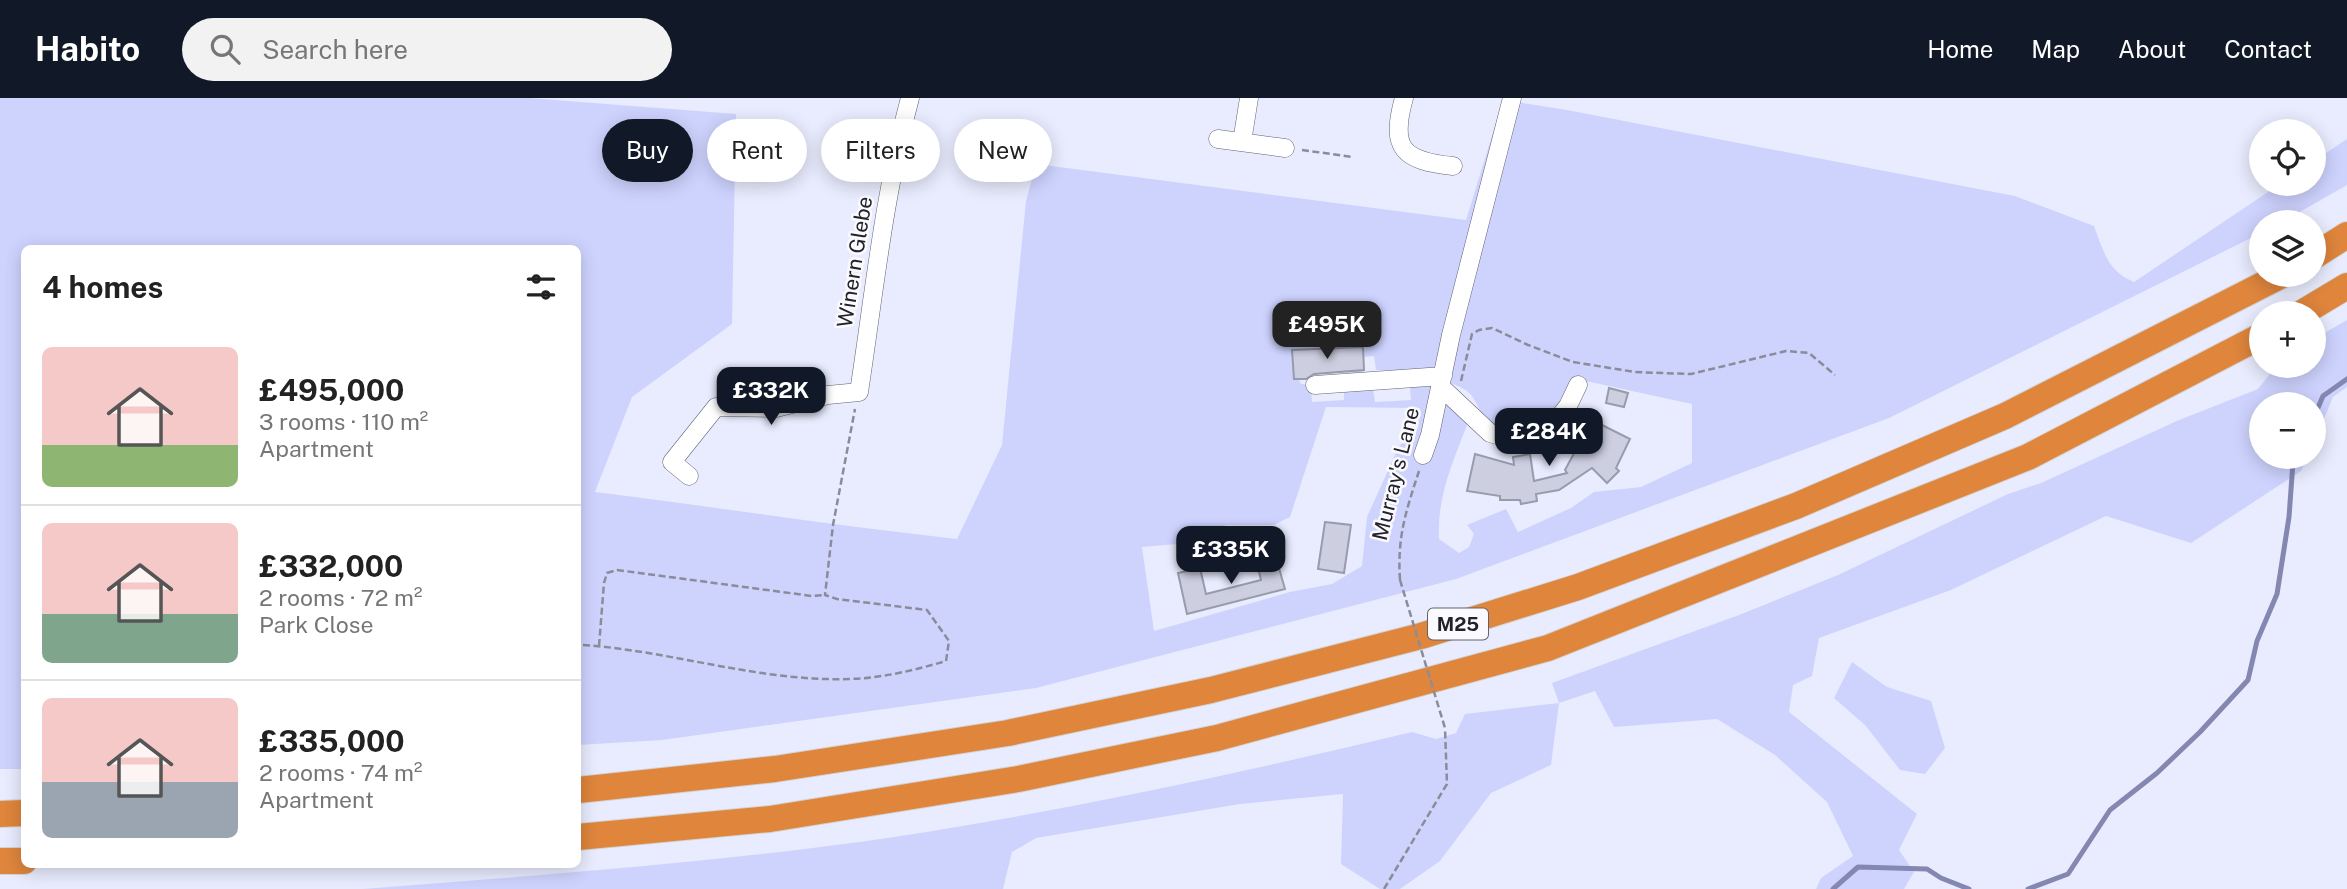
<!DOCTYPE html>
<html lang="en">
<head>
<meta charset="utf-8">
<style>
  :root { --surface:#fff; --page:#f2f2f2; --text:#222; --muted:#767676; --line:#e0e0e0; --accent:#111827 }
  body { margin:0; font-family:"Public Sans",sans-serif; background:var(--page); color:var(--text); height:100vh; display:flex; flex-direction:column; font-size:26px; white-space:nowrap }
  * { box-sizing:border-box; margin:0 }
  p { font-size:23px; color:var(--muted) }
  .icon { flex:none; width:38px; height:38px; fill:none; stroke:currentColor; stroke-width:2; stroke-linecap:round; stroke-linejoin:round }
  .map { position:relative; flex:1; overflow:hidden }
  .panel { position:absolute; left:21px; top:147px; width:560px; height:623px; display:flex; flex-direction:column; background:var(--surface); border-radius:10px; box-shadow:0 4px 18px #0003 }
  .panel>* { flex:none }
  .hud { position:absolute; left:602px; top:21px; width:665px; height:63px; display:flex; gap:14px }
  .controls { position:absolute; left:2249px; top:21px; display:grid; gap:14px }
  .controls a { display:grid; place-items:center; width:77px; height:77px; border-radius:50%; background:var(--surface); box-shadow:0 4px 18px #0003; font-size:35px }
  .price { position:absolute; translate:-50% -60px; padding:0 16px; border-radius:14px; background:var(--accent); color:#fff; font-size:23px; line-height:46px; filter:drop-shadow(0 2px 4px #0008) }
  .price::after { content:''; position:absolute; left:50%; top:42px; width:21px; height:16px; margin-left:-10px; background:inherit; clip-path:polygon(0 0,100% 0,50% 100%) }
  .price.active { background:#222; color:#fff }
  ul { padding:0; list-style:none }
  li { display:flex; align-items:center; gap:21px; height:175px; padding:0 21px }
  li+li { border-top:2px solid var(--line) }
  li span { display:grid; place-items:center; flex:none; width:196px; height:140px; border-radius:10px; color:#555 }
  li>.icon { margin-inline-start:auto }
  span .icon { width:84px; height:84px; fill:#fffc; stroke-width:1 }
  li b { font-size:30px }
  h2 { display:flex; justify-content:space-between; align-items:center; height:84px; padding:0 21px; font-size:30px }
  .chip { padding:0 24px; border-radius:32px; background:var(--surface); box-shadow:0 4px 18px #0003; font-size:24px; line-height:63px }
  .chip.active { background:var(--accent); color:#fff }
  header { display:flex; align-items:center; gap:42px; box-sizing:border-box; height:98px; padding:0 35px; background:var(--accent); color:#fff }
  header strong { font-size:33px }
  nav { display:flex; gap:38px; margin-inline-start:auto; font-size:24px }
  .search { width:490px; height:63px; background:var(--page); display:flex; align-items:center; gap:18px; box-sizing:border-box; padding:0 24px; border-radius:38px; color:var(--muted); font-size:26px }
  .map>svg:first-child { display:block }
  .green { fill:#ced3fe; fill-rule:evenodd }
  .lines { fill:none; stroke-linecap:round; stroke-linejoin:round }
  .stream { stroke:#8488b1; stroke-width:5 }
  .building { fill:#cdcfe1; stroke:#989bac; stroke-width:2 }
  .minor-casing { stroke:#606272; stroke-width:19 }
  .highway-casing { stroke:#d3d3d4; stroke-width:28 }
  .path { stroke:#8a8c98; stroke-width:2.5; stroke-dasharray:7 3.5; stroke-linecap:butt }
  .minor { stroke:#fff; stroke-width:18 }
  .highway { stroke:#df853c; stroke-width:26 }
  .path-bridge { stroke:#8a8c98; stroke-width:2.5; stroke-dasharray:7 3.5; stroke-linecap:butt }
  .labels { text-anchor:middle; stroke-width:5; stroke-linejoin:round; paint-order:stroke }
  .shield { fill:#fafafe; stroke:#626368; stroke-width:2 }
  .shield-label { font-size:19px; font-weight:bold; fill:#212228 }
  .street-label { font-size:21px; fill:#212228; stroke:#fafafe }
</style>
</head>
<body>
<header>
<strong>Habito</strong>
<div class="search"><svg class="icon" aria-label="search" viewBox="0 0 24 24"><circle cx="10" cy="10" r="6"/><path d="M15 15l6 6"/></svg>Search here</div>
<nav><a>Home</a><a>Map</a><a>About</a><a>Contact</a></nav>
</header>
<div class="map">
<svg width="2347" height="791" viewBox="0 0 2347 791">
  <rect width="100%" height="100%" fill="#e9ecfe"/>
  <path class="green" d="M 0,0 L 529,0 L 736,16 L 732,226 L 632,299 L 595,394 C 716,409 836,428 957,441 L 1002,347 L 1026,103 L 1036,66 L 1466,122 L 1503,2 L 1567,12 L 2015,98 L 2094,128 C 2103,152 2108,174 2134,184 L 2280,86 L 2314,86 L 2314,63 L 2347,41 L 2347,87 L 2282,124 L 2261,124 L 2261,135 L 1889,320 L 1456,481 L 1036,590 L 662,642 L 578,647 L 578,150 L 24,150 L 24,671 L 0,671 ZM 1374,258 L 1376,272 L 1419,273 L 1423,288 L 1410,289 L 1411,302 L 1375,304 L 1373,290 L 1344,290 L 1344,302 L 1312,304 L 1311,287 L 1301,286 L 1299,282 L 1310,281 L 1310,277 L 1347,274 L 1348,278 L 1364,277 L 1363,259 ZM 1572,280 L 1692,306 L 1692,365 L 1641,389 L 1594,394 L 1571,410 L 1518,434 L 1506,411 L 1467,427 L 1474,436 L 1469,449 L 1459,455 L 1439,441 C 1437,399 1452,366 1467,327 L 1455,307 L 1443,306 L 1448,284 C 1456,287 1467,291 1472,298 C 1479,308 1480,317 1490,325 C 1500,334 1509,333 1521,331 C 1555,325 1560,310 1572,280 ZM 1326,309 L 1420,310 L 1418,330 L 1399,348 L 1367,419 L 1362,468 L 1332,486 L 1290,494 L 1154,533 L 1142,449 L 1224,442 L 1225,427 L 1274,427 L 1290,419 Z
    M 2347,222 L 2347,289 L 2333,299 L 2314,345 L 2314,306 L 2261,306 L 2261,359 L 2308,359 L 2301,373 L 2191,445 L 2106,418 L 1951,492 L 1819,540 L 1812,578 L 1793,587 L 1789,614 L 1917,716 L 1899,752 L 1914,774 L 1904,791 L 1816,791 L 1821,780 L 1853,758 L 1827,704 L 1775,657 L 1717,621 L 1614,629 L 1595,593 L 1559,605 L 1551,667 L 1491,695 L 1440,763 L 1400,791 L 1380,791 L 1341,766 L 1343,696 L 1240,706 L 1036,740 L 1012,754 L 1003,791 L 363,791 C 540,777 718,765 894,739 C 1069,712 1241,675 1412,634 L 1436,641 L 1456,635 L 1465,616 L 1559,605 L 1552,585 L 1739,517 L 1838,477 L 2008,396 L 2041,385 L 2179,322 L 2258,291 L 2276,268 L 2314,268 L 2314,241 Z
    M 1852,564 L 1887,589 L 1931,603 L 1945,650 L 1925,676 L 1900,672 L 1865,627 L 1834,600 Z"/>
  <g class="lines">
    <path class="stream" d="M 2314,319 L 2323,298 L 2347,281
      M 1833,791 L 1858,769 L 1927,771 L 1941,780 L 1969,791
      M 2028,791 L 2068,776 L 2110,712 L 2157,675 L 2200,634 L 2248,582 L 2257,543 L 2277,496 L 2289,419 L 2293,364 L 2296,359"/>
  </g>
  <path class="building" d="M 1363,249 L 1364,272 L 1314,276 L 1306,281 L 1294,281 L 1292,252 Z
    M 1609,290 L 1628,295 L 1624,309 L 1606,305 Z
    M 1592,322 L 1630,341 L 1616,370 L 1619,373 L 1607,385 L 1592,370 L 1559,392 L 1536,396 L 1537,403 L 1521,406 L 1520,402 L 1500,402 L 1500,398 L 1467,393 L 1475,356 L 1514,367 L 1513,359 L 1530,356 L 1534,383 L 1567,375 L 1565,372 Z
    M 1325,424 L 1351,427 L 1344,475 L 1318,471 Z
    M 1274,453 L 1285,491 L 1187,516 L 1178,475 L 1200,470 L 1206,496 L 1261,482 L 1255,457 Z"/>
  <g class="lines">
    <g class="minor-casing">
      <path id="minor" d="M 1404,0 C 1390,50 1402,63 1453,68
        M 1218,41 L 1285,50
        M 1242,44 L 1249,0
        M 1315,287 L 1443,278
        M 1441,289 L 1490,335 L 1514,342 L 1535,337 L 1553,327 L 1568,308 L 1578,287
        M 1423,357 L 1430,337 L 1451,237 L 1512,0
        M 689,378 L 672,364 L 716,309 L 776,310 L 828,297 L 859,294 C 874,196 884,96 910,0"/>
    </g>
    <g class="highway-casing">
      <path id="highway" d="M 2314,158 L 2347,137
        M 2302,215 L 2347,188
        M 578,692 L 775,671 L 1008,635 L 1211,592 L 1421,538 L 1578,489 L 1796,408 L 2005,318 L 2282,177
        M 0,716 L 24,715
        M 578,739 L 770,721 L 1018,681 L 1217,640 L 1548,550 L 2028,359 L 2261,238
        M 0,763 L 24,763"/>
    </g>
    <path class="path" d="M 1302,52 L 1353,59
      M 1461,283 L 1472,236 L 1479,232 L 1492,230 L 1528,247 L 1573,264 L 1635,274 L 1691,276 L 1786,253 L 1809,255 L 1835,277
      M 1400,482 C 1397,439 1406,413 1419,373
      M 583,547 C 672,553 760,584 850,581 C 883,580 915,572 946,563 L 949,543 L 927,512 L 837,501 L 825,497 L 833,427 L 855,311
      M 599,548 L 604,485 L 607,475 L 617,472 L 812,498 L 825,497
      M 1384,791 L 1447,686 L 1445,630"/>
    <use href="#minor" class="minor"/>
    <use href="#highway" class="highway"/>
    <path class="path-bridge" d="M 1400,482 L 1445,630"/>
  </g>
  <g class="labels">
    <rect class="shield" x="1428" y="510.5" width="60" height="31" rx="5"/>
    <g class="shield-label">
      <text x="1458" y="533">M25</text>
    </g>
    <g class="street-label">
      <text transform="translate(855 164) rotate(-81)" y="7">Winern Glebe</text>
      <text transform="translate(1396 376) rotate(-76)" y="7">Murray's Lane</text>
    </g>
  </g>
</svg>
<div class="controls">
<a><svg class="icon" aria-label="locate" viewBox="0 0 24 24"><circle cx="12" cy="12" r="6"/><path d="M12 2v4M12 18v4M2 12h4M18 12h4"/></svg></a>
<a><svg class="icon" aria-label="layers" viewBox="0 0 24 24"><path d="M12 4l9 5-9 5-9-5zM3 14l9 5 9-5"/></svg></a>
<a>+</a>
<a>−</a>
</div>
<b class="price active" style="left:1327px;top:263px">£495K</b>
<b class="price" style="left:771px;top:329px">£332K</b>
<b class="price" style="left:1549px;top:370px">£284K</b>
<b class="price" style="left:1231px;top:488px">£335K</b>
<div class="hud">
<a class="chip active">Buy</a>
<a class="chip">Rent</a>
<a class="chip">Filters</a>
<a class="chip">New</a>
</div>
<section class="panel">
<h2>4 homes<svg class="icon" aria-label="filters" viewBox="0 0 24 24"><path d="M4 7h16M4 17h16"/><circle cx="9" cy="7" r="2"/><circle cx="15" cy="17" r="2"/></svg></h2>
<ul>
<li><span style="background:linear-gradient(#f6c9c9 70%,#8fb573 0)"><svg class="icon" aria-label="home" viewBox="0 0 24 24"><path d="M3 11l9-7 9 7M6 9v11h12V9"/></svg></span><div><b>£495,000</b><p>3 rooms · 110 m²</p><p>Apartment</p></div></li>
<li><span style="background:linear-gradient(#f6c9c9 65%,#7fa58c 0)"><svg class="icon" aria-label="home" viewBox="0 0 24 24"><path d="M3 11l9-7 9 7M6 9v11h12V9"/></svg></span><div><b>£332,000</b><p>2 rooms · 72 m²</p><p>Park Close</p></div></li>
<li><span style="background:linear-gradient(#f6c9c9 60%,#9aa5b1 0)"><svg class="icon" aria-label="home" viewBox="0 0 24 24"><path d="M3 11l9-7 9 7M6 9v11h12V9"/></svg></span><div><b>£335,000</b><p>2 rooms · 74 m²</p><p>Apartment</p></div></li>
</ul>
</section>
</div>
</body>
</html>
